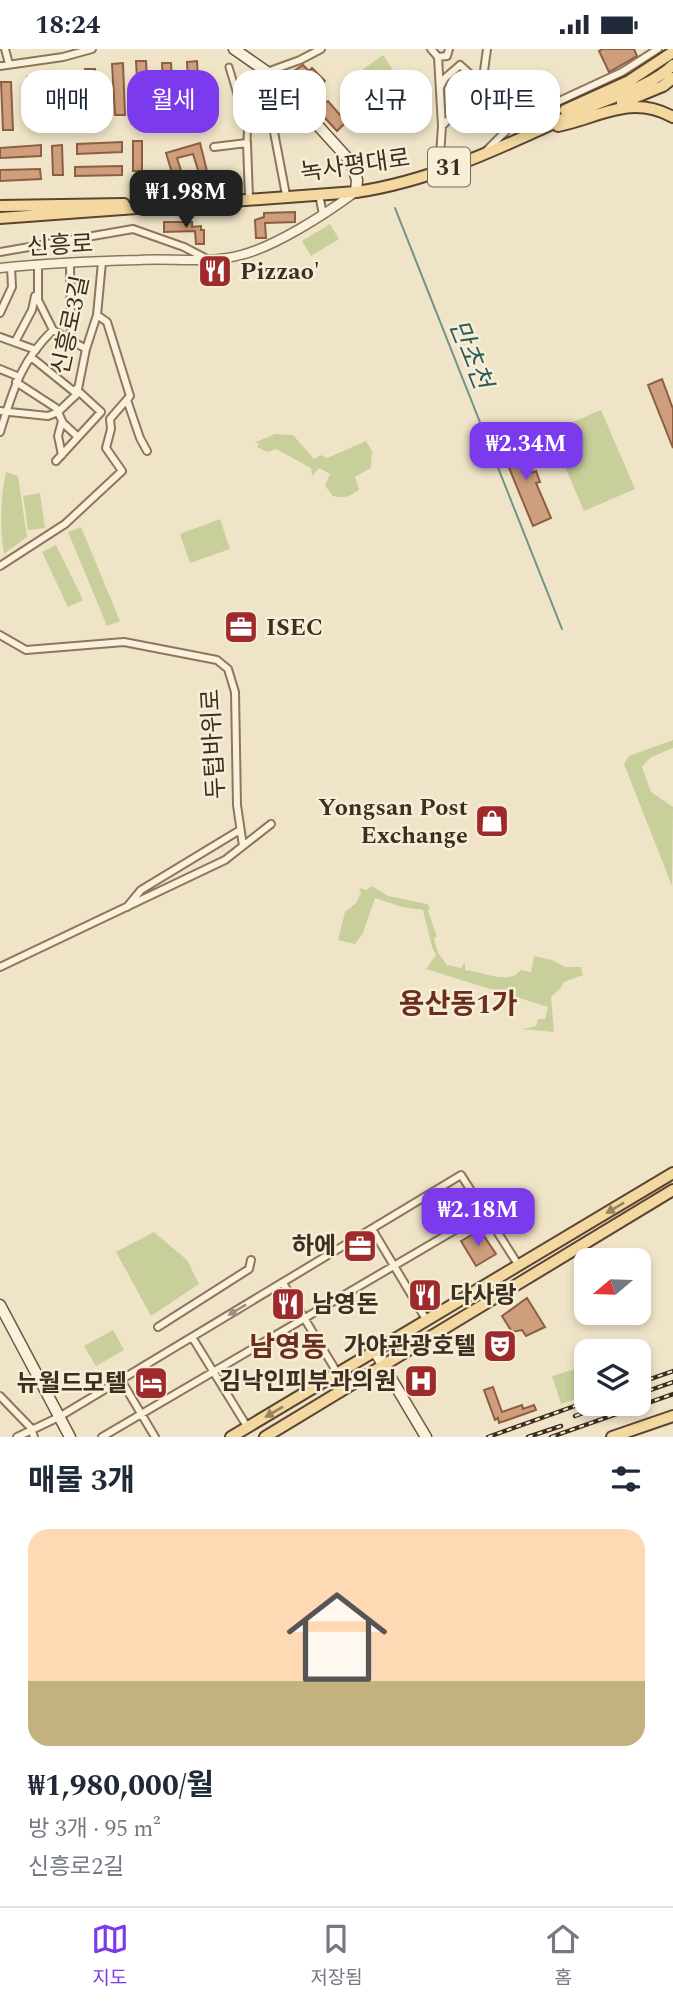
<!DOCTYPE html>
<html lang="ko">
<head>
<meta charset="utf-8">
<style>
  :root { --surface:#fff; --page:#f2f2f3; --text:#1f2937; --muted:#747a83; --line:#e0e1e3; --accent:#7c3aed }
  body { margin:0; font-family:Spectral,"Noto Sans KR",serif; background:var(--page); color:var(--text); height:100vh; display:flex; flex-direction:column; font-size:26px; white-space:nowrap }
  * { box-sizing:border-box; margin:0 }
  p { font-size:23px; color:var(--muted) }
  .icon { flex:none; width:38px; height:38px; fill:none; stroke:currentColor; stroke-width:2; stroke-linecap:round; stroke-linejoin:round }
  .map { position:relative; height:1388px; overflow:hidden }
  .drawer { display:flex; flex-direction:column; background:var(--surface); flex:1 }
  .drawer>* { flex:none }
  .guide { position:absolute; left:21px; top:21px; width:632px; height:63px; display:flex; gap:14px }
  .needle { width:46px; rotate:251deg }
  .fabs { position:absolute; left:574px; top:1199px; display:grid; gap:14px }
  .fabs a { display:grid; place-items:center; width:77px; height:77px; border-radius:14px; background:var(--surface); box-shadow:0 4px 10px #0003; font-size:35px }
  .price { position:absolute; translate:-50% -60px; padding:0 16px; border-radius:14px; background:var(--accent); color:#fff; font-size:23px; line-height:46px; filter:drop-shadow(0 2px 4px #0008) }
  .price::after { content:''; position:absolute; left:50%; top:42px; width:21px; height:16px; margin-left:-10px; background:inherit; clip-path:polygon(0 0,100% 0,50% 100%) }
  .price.selected { background:#222; color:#fff }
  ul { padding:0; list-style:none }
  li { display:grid; align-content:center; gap:14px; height:371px; padding:0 28px }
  li span { display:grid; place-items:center; height:217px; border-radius:21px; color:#555 }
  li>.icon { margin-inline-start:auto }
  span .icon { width:126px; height:126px; fill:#fffc; stroke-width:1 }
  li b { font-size:30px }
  h2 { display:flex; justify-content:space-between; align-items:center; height:84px; padding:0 28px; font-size:30px }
  .pill { padding:0 24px; border-radius:21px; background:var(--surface); box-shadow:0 4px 10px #0003; font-size:24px; line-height:63px }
  .pill.selected { background:var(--accent); color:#fff }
  .status { display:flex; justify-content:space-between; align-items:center; height:49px; padding:0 35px; background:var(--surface); direction:ltr }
  .status svg { height:19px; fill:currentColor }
  .menu { display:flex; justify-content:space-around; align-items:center; height:98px; border-top:2px solid var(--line); background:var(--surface); font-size:19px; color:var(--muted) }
  .menu a { display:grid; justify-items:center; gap:4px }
  .menu .selected { color:var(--accent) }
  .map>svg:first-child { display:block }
  .green { fill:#c9cf9b }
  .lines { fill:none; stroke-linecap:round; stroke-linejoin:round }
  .stream { stroke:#6f938a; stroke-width:2 }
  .building { fill:#cf9f7d; stroke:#8d5f41; stroke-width:2 }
  .pedestrian-casing { stroke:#8d765c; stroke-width:9 }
  .minor-casing { stroke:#8d765c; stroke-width:10 }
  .tertiary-casing { stroke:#8d765c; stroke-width:11 }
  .secondary-casing { stroke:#6f573f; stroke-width:13 }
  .primary-casing { stroke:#5b4430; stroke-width:14 }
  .pedestrian { stroke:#faf1dc; stroke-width:5 }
  .minor { stroke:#faf1dc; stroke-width:6 }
  .tertiary { stroke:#faf1dc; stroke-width:8 }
  .secondary { stroke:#faf1dc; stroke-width:10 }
  .primary { stroke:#f3d9a0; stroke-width:10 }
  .rail-casing { stroke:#3d2e20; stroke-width:4.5 }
  .rail { stroke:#f7eed8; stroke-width:2; stroke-dasharray:5; stroke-linecap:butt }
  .oneway { fill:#988460 }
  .oneway2 { fill:#9c907e }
  .labels { text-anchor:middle; stroke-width:5; stroke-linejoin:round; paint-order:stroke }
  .shield { fill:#f7eed8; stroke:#756857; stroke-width:2 }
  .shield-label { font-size:23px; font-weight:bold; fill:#3d2e20 }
  .street-label { font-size:24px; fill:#3d2e20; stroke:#f7eed8 }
  .poi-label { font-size:24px; font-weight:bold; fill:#3d2e20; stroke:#f7eed8; text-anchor:end }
  .water-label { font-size:26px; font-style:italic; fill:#2f5d5a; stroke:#f7eed8 }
  .quarter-label { font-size:28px; font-weight:bold; fill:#6b2e1e; stroke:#f7eed8 }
</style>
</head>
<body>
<div class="status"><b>18:24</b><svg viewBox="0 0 49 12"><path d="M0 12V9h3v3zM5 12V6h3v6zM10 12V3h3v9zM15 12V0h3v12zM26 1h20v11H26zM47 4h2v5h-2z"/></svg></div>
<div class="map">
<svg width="673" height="1388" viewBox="0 0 673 1388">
  <rect width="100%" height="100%" fill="#f0e4c8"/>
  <path class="green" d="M 383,6 L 401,33 L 359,62 L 341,36 Z
    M 330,175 L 339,190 L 311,207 L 302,192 Z
    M 601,361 L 635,440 L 584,462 L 550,383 Z
    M 275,385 L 293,386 L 314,410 L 321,406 L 327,409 L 366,392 L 372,402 L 371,419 L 355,428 L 359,441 C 350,447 344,450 333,447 L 325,437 L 330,425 L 319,419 L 312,427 L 311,419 L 276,400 L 267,403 L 257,398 L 259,394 L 254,394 Z
    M 6,423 L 18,427 L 27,488 L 4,505 C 0,479 0,448 6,423 Z
    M 40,444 L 45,479 L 28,481 L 23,447 Z
    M 220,470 L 230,500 L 190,514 L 180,485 Z
    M 81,478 L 120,572 L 107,577 L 68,483 Z
    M 56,496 L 83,551 L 68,558 L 42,503 Z
    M 673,691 L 673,699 L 650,709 L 642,718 L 651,743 L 673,758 L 672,837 L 624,715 L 629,707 Z
    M 372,837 L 388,847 L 427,855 L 430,859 L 428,862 L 437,888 L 434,889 L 438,904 L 447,916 L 461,919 L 465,913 L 465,921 C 482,922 508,937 521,921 L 531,923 L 534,907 L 552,911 L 565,918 L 581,918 L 583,926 L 564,933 L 560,940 L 551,948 L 554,983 L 522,980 L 536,977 L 538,970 L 545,970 L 548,958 L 426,920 L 436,906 L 432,898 L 423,861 L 402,858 L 375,849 L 363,884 L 355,895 L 338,891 L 345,863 L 356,854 L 361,844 L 359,839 L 367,841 Z
    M 154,1183 L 187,1211 L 199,1235 L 151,1267 L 116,1203 Z
    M 113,1281 L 124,1301 L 96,1317 L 84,1297 Z
    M 582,1318 L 586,1330 L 586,1347 L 561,1355 L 552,1327 Z"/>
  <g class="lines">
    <path class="stream" d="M 395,159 L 562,580"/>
  </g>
  <path class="building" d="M 603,0 L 634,0 L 637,7 L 609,23 L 599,2 Z
    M 136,12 L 146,12 L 149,67 L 139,68 Z
    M 197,12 L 199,48 L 189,49 L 187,13 Z
    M 123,14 L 125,66 L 115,66 L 112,15 Z
    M 162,14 L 171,14 L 173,51 L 164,51 Z
    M 303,16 L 309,22 L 312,19 L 325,32 L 315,41 L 325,54 L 328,52 L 346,73 L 337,82 L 286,27 Z
    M 85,20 L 95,20 L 97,72 L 88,72 Z
    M 66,24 L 69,75 L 58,76 L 56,25 Z
    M 38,27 L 41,78 L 30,79 L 27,28 Z
    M 1,33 L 11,33 L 13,81 L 3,81 Z
    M 215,58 L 216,69 L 163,74 L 162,63 Z
    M 133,92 L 142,92 L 142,122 L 133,122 Z
    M 122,93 L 122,103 L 77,105 L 77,95 Z
    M 200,94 L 207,122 L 199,124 L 193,105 L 177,109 L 184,131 L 175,134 L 166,104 Z
    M 41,96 L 41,107 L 0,109 L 0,99 Z
    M 62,96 L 63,126 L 53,126 L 52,97 Z
    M 122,117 L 122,126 L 75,127 L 75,118 Z
    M 40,120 L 41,130 L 0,132 L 0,121 Z
    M 295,163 L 295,173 L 265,174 L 266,189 L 256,189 L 255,171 L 264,168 L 264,164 Z
    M 164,173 L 192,173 L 192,178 L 201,177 L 201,181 L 204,181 L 204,195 L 196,195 L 195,182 L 164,183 Z
    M 662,330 L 673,360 L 673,399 L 648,336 Z
    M 517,390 L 532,424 L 536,422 L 540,433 L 536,434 L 551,469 L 533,477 L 500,397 Z
    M 480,1181 L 496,1205 L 476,1217 L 461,1192 Z
    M 527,1249 L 545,1278 L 526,1287 L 522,1281 L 512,1283 L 502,1267 Z
    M 493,1338 L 502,1363 L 522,1356 L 523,1360 L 534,1356 L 536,1361 L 499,1374 L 498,1369 L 495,1371 L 484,1341 Z"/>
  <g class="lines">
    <g class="pedestrian-casing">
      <path id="pedestrian" d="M 229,18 L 245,72
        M 263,27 L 274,83
        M 247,94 L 249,31 L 261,28"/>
    </g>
    <g class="minor-casing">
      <path id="minor" d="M 5,0 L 9,15
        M 431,0 L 438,8 L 442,77 L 439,122
        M 487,0 L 479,58 L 482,70 L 507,64 L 516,72
        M 438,8 L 447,7 L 449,0
        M 0,17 L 63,8 L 92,0
        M 267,23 L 300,11 L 321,0
        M 520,28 L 536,63
        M 440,38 L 445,29 L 460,16 L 470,25 L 483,29
        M 442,77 L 458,61 L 479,58
        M 274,83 L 286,146
        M 214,98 L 247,94 L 249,149
        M 486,102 L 516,72 L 622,23 L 658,0
        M 319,145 L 323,166
        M 0,203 L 133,180 L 184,198 L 207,210
        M 70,213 L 71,289
        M 38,215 L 38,251 L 53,281 L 86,300
        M 0,264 L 12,238 L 11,218
        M 0,288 L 36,301
        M 15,293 L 32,261 L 35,247
        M 31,308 L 77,345
        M 0,320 L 17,327
        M 16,333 L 56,359 L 63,374 L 78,388
        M 127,351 L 140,389 L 147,402
        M 0,362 L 48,367 L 58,363 L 77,345 L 86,300 L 97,266 L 102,213
        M 0,383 C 13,342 20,313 53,281
        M 62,406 L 58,387 L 62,372
        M 56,412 L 101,363 L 76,340
        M 0,517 L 65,475 L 122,422 L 106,399 L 111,380 L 110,370 L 130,347 L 107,273 L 97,266
        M 0,586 L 26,601 L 124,593 L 217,611 L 228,620 L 235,643 L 237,756 L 243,797
        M 127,858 L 141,841 L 240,781
        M 0,918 L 225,811 L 271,775
        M 372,1180 L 427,1272
        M 283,1234 L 338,1325
        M 158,1278 L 249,1220 L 251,1211
        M 192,1288 L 248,1379
        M 121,1331 L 155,1388
        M 0,1347 L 31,1379 L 34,1388
        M 17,1388 L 59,1368 L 461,1126 L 519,1217
        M 102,1388 L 484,1164"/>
    </g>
    <g class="tertiary-casing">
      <path id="tertiary" d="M 0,219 C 46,214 93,212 139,211 C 173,209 208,215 241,206 C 276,197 324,166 354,144"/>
    </g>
    <g class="secondary-casing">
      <path id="secondary" d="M 234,0 L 273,27 L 351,113 L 357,131 L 356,143
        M 0,1256 L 70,1388
        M 376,1304 L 426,1388"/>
    </g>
    <g class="primary-casing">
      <path id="primary" d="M 622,54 L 663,37 L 673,29
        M 565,61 L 629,32 L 673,3
        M 558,77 C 601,68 630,45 673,68
        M 0,157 L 124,155
        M 0,169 L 356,143 C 438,131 512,93 587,59 C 615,47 651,37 673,16
        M 231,1388 L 673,1124
        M 265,1388 L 673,1141
        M 612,1388 L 673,1367"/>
    </g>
    <use href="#pedestrian" class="pedestrian"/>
    <use href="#minor" class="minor"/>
    <use href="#tertiary" class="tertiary"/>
    <use href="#secondary" class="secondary"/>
    <use href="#primary" class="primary"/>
    <g class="rail-casing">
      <path id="rail" d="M 639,1334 L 673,1322
        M 639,1345 L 673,1333
        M 575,1367 L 611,1354
        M 488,1388 L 586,1353
        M 528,1388 L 561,1377
        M 551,1388 L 673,1345"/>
    </g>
    <use href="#rail" class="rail"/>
  </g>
  <defs><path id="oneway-solid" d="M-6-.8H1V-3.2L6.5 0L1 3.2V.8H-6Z" transform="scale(1.75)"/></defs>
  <g class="oneway">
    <use href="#oneway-solid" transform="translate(615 1159) rotate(149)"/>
    <use href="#oneway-solid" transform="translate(274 1363) rotate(149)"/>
  </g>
  <use class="oneway2" href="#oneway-solid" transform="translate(237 1261) rotate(149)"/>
  <defs>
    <g id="restaurant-square" transform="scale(1.75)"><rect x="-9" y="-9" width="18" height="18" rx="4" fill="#9e2a2b" stroke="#f7eed8"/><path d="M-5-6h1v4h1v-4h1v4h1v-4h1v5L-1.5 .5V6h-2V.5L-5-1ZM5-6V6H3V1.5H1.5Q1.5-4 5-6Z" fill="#fff"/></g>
    <g id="office-square" transform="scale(1.75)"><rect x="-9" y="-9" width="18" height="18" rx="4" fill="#9e2a2b" stroke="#f7eed8"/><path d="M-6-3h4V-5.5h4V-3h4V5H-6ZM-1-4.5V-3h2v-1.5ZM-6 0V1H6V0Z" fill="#fff"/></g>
    <g id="shop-square" transform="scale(1.75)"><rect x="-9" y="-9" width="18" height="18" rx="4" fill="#9e2a2b" stroke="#f7eed8"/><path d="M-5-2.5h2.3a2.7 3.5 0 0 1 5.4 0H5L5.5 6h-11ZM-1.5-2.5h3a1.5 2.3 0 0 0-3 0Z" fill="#fff"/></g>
    <g id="theatre-square" transform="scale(1.75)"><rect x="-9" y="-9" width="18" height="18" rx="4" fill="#9e2a2b" stroke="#f7eed8"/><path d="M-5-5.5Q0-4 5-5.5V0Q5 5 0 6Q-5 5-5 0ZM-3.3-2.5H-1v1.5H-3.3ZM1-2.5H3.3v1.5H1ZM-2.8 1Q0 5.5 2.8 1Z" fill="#fff"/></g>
    <g id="hospital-square" transform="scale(1.75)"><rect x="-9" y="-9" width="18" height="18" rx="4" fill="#9e2a2b" stroke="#f7eed8"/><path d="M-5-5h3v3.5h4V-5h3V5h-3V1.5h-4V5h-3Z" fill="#fff"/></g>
    <g id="hotel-square" transform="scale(1.75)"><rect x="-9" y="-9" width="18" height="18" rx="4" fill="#9e2a2b" stroke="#f7eed8"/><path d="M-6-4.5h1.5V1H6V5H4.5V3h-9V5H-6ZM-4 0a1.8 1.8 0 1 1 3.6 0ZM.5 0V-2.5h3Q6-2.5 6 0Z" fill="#fff"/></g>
  </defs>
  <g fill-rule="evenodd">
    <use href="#restaurant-square" x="215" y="222"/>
    <use href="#office-square" x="241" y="578"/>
    <use href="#shop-square" x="492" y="772"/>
    <use href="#office-square" x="360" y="1197"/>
    <use href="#restaurant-square" x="425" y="1246"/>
    <use href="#restaurant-square" x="288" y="1255"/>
    <use href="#theatre-square" x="500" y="1297"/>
    <use href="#hospital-square" x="421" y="1332"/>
    <use href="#hotel-square" x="151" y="1334"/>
  </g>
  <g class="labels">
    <rect class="shield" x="428" y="98.5" width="42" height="39" rx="5"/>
    <g class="shield-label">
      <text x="449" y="126">31</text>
    </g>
    <g class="street-label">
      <text transform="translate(355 116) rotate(-8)" y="8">녹사평대로</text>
      <text transform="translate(60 196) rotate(-3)" y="8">신흥로</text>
      <text transform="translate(70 276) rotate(-78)" y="8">신흥로3길</text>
      <text transform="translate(213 695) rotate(-93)" y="8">두텁바위로</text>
    </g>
    <g class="poi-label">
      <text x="240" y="230" text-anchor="start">Pizzao'</text>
      <text x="266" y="586" text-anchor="start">ISEC</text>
      <text x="468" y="766">Yongsan Post<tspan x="468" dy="28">Exchange</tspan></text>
      <text x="336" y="1205">하에</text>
      <text x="450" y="1254" text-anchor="start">다사랑</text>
      <text x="312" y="1263" text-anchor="start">남영돈</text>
      <text x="476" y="1305">가야관광호텔</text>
      <text x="396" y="1340">김낙인피부과의원</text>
      <text x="127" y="1342">뉴월드모텔</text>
    </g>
    <g class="water-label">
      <text transform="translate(471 305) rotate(68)" y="9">만초천</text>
    </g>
    <g class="quarter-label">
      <text x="458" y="964">용산동1가</text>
      <text x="288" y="1307">남영동</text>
    </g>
  </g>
</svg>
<div class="fabs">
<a><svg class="needle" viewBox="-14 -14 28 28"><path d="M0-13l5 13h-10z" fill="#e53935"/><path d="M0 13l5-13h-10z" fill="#747a83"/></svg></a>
<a><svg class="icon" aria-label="layers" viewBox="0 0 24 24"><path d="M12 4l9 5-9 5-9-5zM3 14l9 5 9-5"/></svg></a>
</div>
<b class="price selected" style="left:186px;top:181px">₩1.98M</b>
<b class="price" style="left:526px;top:433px">₩2.34M</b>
<b class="price" style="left:478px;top:1199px">₩2.18M</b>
<div class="guide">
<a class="pill">매매</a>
<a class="pill selected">월세</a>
<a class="pill">필터</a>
<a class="pill">신규</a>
<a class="pill">아파트</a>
</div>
</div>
<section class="drawer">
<h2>매물 3개<svg class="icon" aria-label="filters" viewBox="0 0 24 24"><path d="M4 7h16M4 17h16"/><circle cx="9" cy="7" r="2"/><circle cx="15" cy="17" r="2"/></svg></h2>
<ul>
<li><span style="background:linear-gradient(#ffd9b3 70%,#c2b280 0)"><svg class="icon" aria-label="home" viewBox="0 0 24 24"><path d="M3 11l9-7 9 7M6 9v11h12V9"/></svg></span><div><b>₩1,980,000/월</b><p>방 3개 · 95 m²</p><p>신흥로2길</p></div></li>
</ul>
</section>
<nav class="menu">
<a class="selected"><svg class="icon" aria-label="map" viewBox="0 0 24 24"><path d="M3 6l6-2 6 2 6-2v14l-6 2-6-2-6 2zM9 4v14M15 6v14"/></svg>지도</a>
<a><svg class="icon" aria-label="saved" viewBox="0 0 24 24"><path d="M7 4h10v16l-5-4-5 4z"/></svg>저장됨</a>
<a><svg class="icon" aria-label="home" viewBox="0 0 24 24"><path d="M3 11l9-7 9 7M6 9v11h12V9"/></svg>홈</a>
</nav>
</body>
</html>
